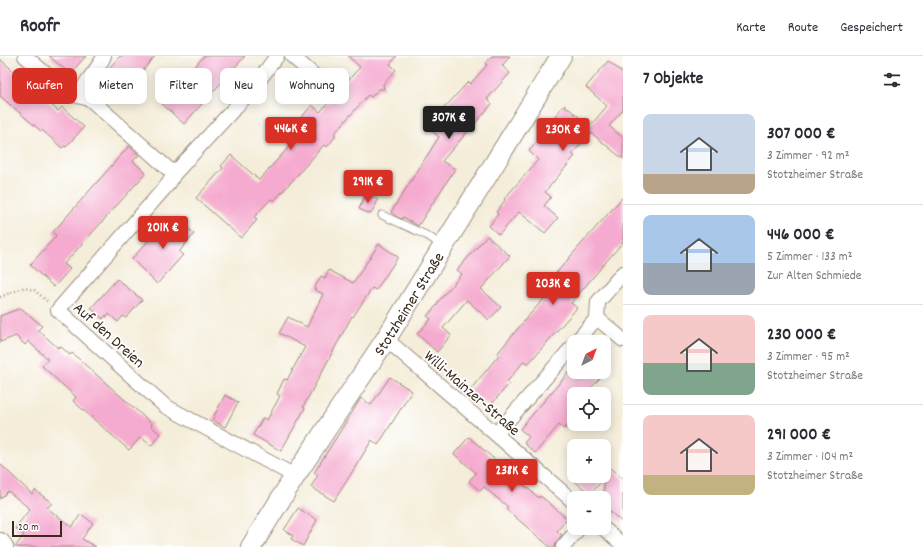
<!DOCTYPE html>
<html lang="de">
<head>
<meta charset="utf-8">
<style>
  :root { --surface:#fff; --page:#f7f7f7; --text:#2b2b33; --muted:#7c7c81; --line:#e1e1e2; --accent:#d93025 }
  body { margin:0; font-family:Dekko,sans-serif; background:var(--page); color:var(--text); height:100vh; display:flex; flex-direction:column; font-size:15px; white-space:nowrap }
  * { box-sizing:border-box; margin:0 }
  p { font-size:13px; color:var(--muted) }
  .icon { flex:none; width:22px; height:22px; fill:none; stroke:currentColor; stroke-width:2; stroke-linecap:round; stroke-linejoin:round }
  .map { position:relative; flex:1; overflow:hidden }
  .details { display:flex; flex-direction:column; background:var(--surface); width:300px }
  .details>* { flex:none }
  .banner { position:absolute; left:12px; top:12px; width:380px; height:36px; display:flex; gap:8px }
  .needle { width:26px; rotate:41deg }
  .fabs { position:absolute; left:567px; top:279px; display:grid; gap:8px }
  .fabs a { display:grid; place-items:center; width:44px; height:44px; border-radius:8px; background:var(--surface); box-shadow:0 2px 10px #0003; font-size:20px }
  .scale { position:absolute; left:12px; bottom:10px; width:50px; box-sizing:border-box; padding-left:4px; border:2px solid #3b2a1e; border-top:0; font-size:11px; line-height:14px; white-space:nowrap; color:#3b2a1e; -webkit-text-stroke:3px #fff; paint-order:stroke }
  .price { position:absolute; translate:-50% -34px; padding:0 9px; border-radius:4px; background:var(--accent); color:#fff; font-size:13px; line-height:26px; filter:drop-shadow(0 1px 2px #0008) }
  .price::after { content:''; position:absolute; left:50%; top:24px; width:12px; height:9px; margin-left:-6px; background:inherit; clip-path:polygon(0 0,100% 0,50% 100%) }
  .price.current { background:#222; color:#fff }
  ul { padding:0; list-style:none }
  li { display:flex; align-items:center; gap:12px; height:100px; padding:0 20px }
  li+li { border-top:1px solid var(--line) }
  li span { display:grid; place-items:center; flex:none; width:112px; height:80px; border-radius:8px; color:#555 }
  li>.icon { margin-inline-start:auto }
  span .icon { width:48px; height:48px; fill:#fffc; stroke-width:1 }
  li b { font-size:17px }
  h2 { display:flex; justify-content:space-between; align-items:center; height:48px; padding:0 20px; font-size:17px }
  .chip { padding:0 14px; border-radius:8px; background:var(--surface); box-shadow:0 2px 10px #0003; font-size:14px; line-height:36px }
  .chip.current { background:var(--accent); color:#fff }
  header { display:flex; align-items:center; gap:24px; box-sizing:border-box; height:56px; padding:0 20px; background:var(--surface); border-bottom:1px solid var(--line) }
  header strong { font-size:19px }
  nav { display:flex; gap:22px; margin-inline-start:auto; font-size:14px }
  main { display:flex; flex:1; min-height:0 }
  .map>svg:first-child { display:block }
  .building { fill:#f5aacf }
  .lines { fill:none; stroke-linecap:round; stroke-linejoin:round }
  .lane-casing { stroke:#988c7c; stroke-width:9 }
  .street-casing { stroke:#988c7c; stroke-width:16 }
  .secondary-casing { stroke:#988c7c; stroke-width:22 }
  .path { stroke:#988c7c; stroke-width:2.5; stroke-dasharray:1 3; stroke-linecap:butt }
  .lane { stroke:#fff; stroke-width:7 }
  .street { stroke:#fff; stroke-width:14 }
  .secondary { stroke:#fff; stroke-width:20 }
  .labels { text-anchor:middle; stroke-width:3.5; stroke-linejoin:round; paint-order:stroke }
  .street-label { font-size:16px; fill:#3b2a1e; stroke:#fff }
</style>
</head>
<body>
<header>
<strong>Roofr</strong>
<nav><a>Karte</a><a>Route</a><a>Gespeichert</a></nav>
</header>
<main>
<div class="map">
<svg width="623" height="491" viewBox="0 0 623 491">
  <rect width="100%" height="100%" fill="#fff"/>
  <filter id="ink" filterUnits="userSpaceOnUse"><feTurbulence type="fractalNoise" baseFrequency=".025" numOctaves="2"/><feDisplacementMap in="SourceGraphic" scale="8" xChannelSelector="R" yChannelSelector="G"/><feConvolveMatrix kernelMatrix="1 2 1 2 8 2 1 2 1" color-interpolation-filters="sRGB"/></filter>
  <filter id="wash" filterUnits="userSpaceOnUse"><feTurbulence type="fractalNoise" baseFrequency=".012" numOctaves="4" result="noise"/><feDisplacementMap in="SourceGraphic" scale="16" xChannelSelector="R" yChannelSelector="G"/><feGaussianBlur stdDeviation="0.9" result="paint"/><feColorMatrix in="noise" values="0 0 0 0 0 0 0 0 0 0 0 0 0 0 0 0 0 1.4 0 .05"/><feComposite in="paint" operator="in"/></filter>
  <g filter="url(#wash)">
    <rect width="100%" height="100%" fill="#f4edd9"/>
    <g id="blocks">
      <path class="building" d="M 49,0 L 86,0 L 70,18 Z
        M 120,0 L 155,0 L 141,17 L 142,18 L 137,25 L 138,40 L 126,28 L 121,34 L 103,19 Z
        M 204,0 L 245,0 L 184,68 L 162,48 Z
        M 348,0 L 397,0 L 390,8 L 396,14 L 383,28 L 384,33 L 379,33 L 371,41 L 368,39 L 334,78 L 336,80 L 327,91 L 324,89 L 274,145 L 271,143 L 254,161 L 257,164 L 241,182 L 196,142 L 223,112 L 221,110 L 231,99 L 259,124 L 308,70 L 300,63 L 312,49 L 320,56 L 360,11 Z
        M 492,0 L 510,0 L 502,10 L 510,17 L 487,43 L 492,48 L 442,105 L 455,113 L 418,170 L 403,161 L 402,163 L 397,161 L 391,156 L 439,81 L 427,71 L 468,26 L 470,28 L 487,9 L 485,8 Z
        M 0,3 L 58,55 L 62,51 L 84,71 L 66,91 L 64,90 L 62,92 L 42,74 L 41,75 L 0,40 Z
        M 608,5 L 623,17 L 623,54 L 609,70 L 623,82 L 623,103 L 591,77 L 572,98 L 575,100 L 545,136 L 551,141 L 544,150 L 558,162 L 545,177 L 519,156 L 499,179 L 489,170 L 498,158 L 496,156 L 505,144 L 504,143 L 538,104 L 529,95 L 552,69 L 549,67 L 564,49 L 590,70 L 607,50 L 586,31 Z
        M 129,90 L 139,99 L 133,105 L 146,117 L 64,208 L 70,213 L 54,231 L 30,209 L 56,180 L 53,176 Z
        M 366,137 L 378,144 L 371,158 L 359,153 Z
        M 623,141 L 623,186 L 571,247 L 577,252 L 528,308 L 524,305 L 507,326 L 509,328 L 489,351 L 470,334 L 499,299 L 497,298 L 524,265 L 557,228 L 551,223 L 583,186 Z
        M 176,161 L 194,178 L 179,196 L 183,199 L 157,228 L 132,203 L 166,165 L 170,168 Z
        M 487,180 L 510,200 L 481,233 L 501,251 L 489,264 L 467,244 L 443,272 L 451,279 L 437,296 L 417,278 L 431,263 L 427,260 L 438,248 L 437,247 L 462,218 L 457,214 Z
        M 379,188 L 398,201 L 376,234 L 372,232 L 353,261 L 352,260 L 303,351 L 305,352 L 281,395 L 253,379 L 263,362 L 267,364 L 280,340 L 277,338 L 284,323 L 287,324 L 305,291 L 279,277 L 288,261 L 307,271 L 323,238 L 314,233 L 321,220 L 325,222 L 329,214 L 353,227 Z
        M 117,223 L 142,244 L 126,262 L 123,260 L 118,266 L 109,258 L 107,261 L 106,259 L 103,263 L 91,252 Z
        M 21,252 L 42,270 L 38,274 L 58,292 L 60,290 L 70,299 L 72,297 L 152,368 L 151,370 L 160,378 L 151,390 L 141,381 L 129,394 L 73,345 L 76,341 L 42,310 L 48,303 L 28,285 L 25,289 L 16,280 L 0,286 L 0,260 Z
        M 569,316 L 605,316 L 586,338 L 574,338 L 574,361 L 564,373 L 559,369 L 535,397 L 524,387 L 529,381 L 520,373 Z
        M 390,321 L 412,335 L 378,389 L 372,384 L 334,445 L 311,431 L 318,419 L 314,417 L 361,342 L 371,349 Z
        M 225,339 L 238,346 L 225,371 L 212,364 Z
        M 469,381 L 539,442 L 540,440 L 547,445 L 567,463 L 557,475 L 562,479 L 556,486 L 555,491 L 550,491 L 506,453 L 508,451 L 484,431 L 480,435 L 469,425 L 476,417 L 454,398 Z
        M 604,407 L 623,423 L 623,467 L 604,450 L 604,423 L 590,438 L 569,420 L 604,420 Z
        M 0,408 L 32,438 L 35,434 L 52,447 L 47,452 L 72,471 L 81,458 L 93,467 L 82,483 L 96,491 L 15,491 L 24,479 L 15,472 L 30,453 L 8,435 L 0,443 Z
        M 298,452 L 317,464 L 303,490 L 291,483 L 293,479 L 284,474 Z"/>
    </g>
  </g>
  <g filter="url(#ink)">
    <use href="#blocks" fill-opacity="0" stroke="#988c7c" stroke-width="1"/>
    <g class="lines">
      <g class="lane-casing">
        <path id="lane" d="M 382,159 L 428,180 L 443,190"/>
      </g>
      <g class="street-casing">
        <path id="street" d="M 25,0 L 69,38 L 90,43 L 174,118
          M 277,0 L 254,31 L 174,118 L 169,127 L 58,254 L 165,350 L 295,420
          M 292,0 L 317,22
          M 80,40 C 84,24 98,15 104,0
          M 597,262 L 623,284
          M 386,283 L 574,446
          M 576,286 L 597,262 L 598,246 L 623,217
          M 496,378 L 574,289
          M 603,472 L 623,489
          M 563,491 L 579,472"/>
      </g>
      <g class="secondary-casing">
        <g id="secondary">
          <path d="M 0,487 L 3,491"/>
          <path id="s1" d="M 251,491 L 295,420 L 386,283 L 561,0"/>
        </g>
      </g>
      <path class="path" d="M 0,241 L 23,232 L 34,234 L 47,245"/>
      <use href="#lane" class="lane"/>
      <use href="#street" class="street"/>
      <use href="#secondary" class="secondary"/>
    </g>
  </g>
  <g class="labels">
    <g class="street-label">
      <text dy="6" stroke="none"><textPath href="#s1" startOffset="290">Stotzheimer Straße</textPath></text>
      <text transform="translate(110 278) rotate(42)" y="6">Auf den Dreien</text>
      <text transform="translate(473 336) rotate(41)" y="6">Willi-Mainzer-Straße</text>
    </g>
  </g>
</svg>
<div class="fabs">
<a><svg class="needle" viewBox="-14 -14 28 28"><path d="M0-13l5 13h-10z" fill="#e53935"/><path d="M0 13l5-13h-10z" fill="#7c7c81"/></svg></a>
<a><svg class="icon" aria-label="locate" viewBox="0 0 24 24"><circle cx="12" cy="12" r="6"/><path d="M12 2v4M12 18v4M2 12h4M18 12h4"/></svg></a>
<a>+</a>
<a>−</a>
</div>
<div class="scale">20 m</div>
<b class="price current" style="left:449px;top:84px">307K €</b>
<b class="price" style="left:291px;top:95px">446K €</b>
<b class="price" style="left:563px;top:96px">230K €</b>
<b class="price" style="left:368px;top:148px">291K €</b>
<b class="price" style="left:163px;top:194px">201K €</b>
<b class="price" style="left:553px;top:250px">203K €</b>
<b class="price" style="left:512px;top:437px">238K €</b>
<div class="banner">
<a class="chip current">Kaufen</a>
<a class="chip">Mieten</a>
<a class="chip">Filter</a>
<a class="chip">Neu</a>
<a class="chip">Wohnung</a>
</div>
</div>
<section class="details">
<h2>7 Objekte<svg class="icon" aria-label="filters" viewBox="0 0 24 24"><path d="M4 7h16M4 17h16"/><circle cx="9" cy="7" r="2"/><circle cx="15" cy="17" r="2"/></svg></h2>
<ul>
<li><span style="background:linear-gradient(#c9d6e8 75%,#b9a48a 0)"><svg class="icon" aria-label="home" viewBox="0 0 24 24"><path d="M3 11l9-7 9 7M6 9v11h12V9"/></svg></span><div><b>307 000 €</b><p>3 Zimmer · 92 m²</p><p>Stotzheimer Straße</p></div></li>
<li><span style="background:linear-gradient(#a9c7e8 60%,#9aa5b1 0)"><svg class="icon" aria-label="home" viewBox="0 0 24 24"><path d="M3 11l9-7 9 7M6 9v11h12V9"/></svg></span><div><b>446 000 €</b><p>5 Zimmer · 133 m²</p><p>Zur Alten Schmiede</p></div></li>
<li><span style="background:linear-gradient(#f6c9c9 60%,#7fa58c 0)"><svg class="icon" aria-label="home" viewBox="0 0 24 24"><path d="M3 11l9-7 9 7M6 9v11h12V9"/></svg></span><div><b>230 000 €</b><p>3 Zimmer · 95 m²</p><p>Stotzheimer Straße</p></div></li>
<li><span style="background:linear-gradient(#f6c9c9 75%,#c2b280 0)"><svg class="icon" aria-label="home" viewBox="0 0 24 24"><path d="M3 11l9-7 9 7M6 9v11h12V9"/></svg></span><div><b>291 000 €</b><p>3 Zimmer · 104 m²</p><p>Stotzheimer Straße</p></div></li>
</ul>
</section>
</main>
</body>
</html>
